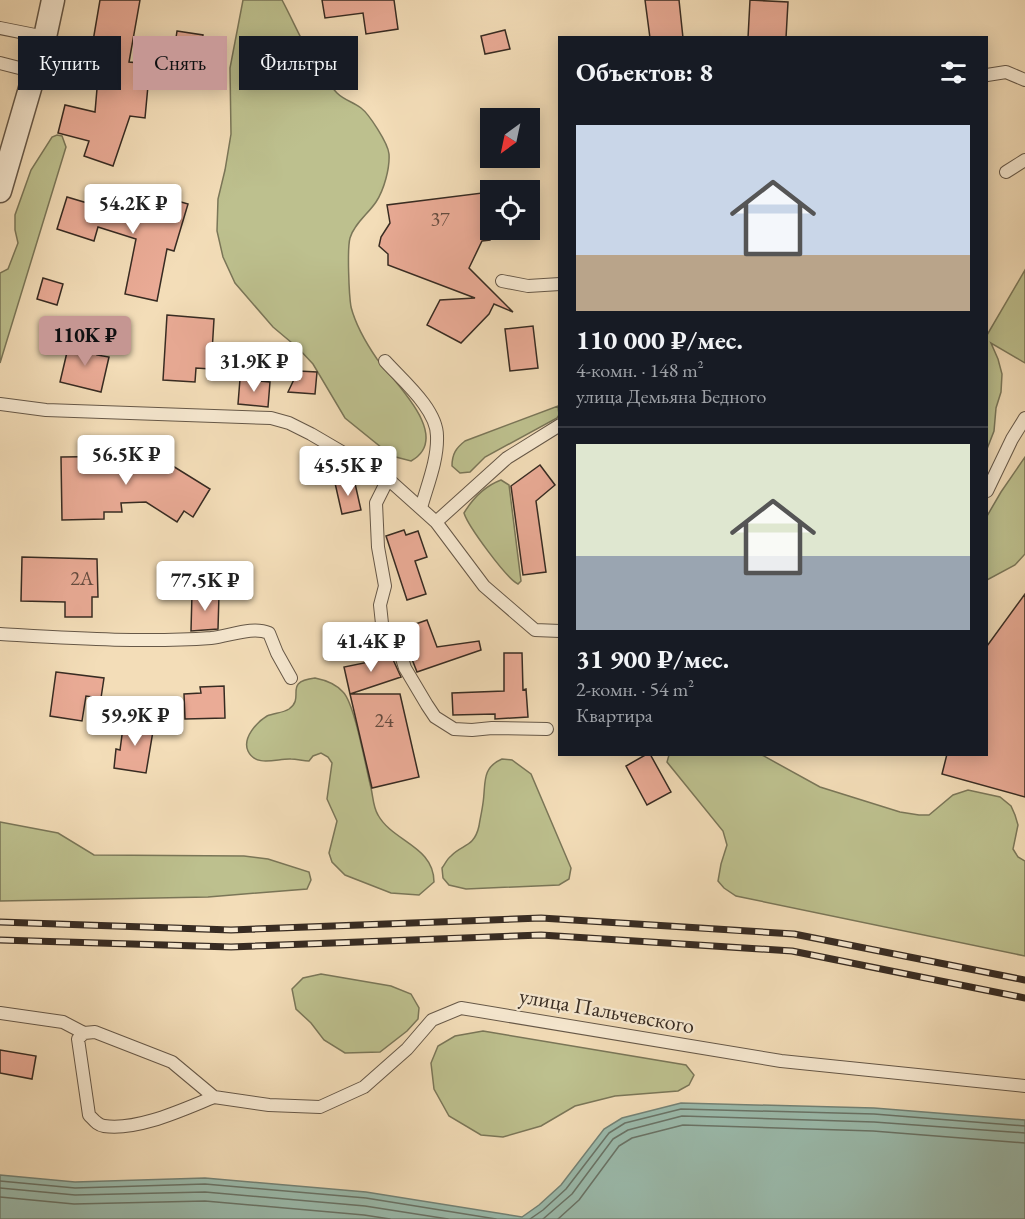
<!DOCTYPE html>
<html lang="ru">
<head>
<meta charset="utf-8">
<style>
  :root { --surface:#171b24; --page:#20242c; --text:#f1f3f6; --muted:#9ea1a6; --line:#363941; --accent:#c59692 }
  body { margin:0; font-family:"EB Garamond",serif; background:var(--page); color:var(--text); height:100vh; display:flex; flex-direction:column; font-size:22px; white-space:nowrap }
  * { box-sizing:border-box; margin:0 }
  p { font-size:20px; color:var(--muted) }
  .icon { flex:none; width:33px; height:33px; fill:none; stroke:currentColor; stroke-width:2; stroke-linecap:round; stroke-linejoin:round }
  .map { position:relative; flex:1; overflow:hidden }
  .drawer { position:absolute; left:558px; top:36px; width:430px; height:720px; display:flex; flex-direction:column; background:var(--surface); border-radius:0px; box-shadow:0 3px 15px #0003 }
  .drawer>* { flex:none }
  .banner { position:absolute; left:18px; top:36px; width:450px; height:54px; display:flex; gap:12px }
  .needle { width:39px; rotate:213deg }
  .tools { position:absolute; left:480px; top:108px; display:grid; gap:12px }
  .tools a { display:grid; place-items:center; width:60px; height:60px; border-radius:0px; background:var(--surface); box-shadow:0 3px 15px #0003; font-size:30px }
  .price { position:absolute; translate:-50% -51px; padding:0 14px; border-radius:6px; background:#fff; color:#222; font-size:20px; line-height:39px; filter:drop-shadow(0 2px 3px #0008) }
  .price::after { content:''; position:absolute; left:50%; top:36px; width:18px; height:14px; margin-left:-9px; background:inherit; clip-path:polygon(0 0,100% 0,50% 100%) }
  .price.on { background:var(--accent); color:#111 }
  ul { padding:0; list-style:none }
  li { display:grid; align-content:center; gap:12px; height:318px; padding:0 18px }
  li+li { border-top:2px solid var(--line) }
  li span { display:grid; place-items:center; height:186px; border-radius:0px; color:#555 }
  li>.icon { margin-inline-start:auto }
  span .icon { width:108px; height:108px; fill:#fffc; stroke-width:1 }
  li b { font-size:26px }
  h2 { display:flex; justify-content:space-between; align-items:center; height:72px; padding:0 18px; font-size:26px }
  .chip { padding:0 21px; border-radius:0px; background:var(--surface); box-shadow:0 3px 15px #0003; font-size:21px; line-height:54px }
  .chip.on { background:var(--accent); color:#111 }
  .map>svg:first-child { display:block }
  .green { fill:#bdc08e; stroke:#7a7658; stroke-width:1.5 }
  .water { fill:#9bbcae; stroke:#738276; stroke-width:1.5 }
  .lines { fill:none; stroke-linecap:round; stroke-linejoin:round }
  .shore { stroke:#697468; stroke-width:1.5 }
  .building { fill:#eaab96; stroke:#372b22; stroke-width:1.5 }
  .lane-casing { stroke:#665848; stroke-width:14 }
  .street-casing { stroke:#665848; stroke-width:25 }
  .lane { stroke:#f7e9d1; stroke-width:12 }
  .street { stroke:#f7e9d1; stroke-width:22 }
  .rail-casing { stroke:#372b22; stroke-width:7 }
  .rail { stroke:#f7e9d1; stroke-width:4.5; stroke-dasharray:14; stroke-linecap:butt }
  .labels { text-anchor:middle; stroke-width:4.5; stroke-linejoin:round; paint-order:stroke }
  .number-label { font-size:20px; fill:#644b3f }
  .street-label { font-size:22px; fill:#372b22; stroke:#f7e9d1 }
</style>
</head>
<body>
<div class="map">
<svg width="1025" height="1219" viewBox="0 0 1025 1219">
  <rect width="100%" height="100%" fill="#f3ddb8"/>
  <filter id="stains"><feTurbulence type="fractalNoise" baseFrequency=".00333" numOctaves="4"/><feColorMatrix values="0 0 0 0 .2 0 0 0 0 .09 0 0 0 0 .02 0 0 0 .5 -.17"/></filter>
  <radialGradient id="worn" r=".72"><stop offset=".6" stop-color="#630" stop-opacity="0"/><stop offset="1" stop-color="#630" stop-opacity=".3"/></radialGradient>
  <path class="green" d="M 243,0 L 282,0 C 299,32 312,67 337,93 C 344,100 353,102 361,108 C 369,114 388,143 389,154 C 390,168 384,190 376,202 C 368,214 354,224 350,238 C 347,249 349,295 351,307 C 356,326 366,343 377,359 C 393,381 454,437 411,461 L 392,456 L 345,418 L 313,364 L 298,348 L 273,327 L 235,283 L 223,257 L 217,231 L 218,199 L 225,170 L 231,134 L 230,68 Z
    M 57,135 L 62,136 L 66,147 L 0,363 L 0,273 L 8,269 L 18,243 L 15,230 L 15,215 L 31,170 L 52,137 Z
    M 1025,270 L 1025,363 L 991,343 L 998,359 L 1002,374 L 1001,392 L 996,408 L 994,431 L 987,449 L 987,335 Z
    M 558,406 L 559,415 L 557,418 L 485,457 L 470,472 L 460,473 L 452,466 C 452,454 456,448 465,441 Z
    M 1025,457 L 1025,554 L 1015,565 L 987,580 L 987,516 L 1001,492 Z
    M 501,480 L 509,485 L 521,581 L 518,584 C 506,578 468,526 464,513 C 473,498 485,486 501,480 Z
    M 315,678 C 325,680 336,684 343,692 C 355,704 366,769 371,788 C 373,796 373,807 378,815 C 393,842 434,846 434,882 L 419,895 L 391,893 L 345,875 L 332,862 L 329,853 L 337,821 L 327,799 L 332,763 L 328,757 L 321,753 L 313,756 L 309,761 C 303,761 297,759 291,759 C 278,758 256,768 248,751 C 242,738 257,722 267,716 C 274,713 283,713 289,709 C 306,697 282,682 315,678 Z
    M 669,755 L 762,755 L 820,787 L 900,812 L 919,815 L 929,815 L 953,795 L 968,790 L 1000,797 L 1011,806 L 1015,815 L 1018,825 L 1013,849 L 1018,857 L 1025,861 L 1025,956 L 736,896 L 724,888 L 718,881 L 721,864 L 727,845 L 723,831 L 667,762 Z
    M 502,759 L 512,760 L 531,774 L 571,868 L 569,879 L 559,885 L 466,889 L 449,885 L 443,878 L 442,868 C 445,864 447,859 451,856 C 462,844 474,848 479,826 C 480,819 482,811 483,803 C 486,784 481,768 502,759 Z
    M 0,822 L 58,833 L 94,855 L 244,856 L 268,859 L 309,872 L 311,880 L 307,889 L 208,897 L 0,901 Z
    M 321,974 L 391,986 L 411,994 L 419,1008 L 418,1019 L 407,1031 L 380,1052 L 345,1053 L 324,1040 L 311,1023 L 296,1009 L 292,989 L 303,978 Z
    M 483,1031 L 686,1065 L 694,1075 L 689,1085 L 678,1091 L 615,1096 L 575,1106 L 541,1126 L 503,1137 L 481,1135 L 449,1116 L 434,1089 L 431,1063 L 438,1046 L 455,1036 Z"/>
  <path class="water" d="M 681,1103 L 874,1108 L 1025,1120 L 1025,1219 L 0,1219 L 0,1175 L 75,1182 L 205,1178 L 366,1192 L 522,1217 L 539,1205 L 561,1185 L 604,1129 L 622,1118 Z"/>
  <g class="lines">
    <path class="shore" d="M 0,1181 L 75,1188 L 205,1184 L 366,1198 L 496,1219
      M 0,1188 L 75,1195 L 205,1192 L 365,1206 L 448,1219
      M 0,1197 L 74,1204 L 205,1201 L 364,1215 L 390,1219
      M 530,1219 L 543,1210 L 566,1189 L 609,1133 L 625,1123 L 681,1109 L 874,1114 L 1025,1126
      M 543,1219 L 572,1194 L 613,1139 L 628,1130 L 682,1116 L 874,1122 L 1025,1133
      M 558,1219 L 579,1200 L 619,1146 L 632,1138 L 683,1125 L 873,1131 L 1025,1143"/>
  </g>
  <path class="building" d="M 100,0 L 140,0 L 129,62 L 150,64 L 145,118 L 130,116 L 113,166 L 84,156 L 89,141 L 58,133 L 65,105 L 95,112 L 101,42 L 93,41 Z
    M 322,0 L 394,0 L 398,29 L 366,34 L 363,13 L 325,18 Z
    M 645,0 L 679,0 L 683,38 L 650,38 Z
    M 750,0 L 788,2 L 786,38 L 748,38 Z
    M 505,30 L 510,49 L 485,54 L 481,36 Z
    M 177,31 L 203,35 L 199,63 L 173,59 Z
    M 140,190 L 188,204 L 174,251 L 167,249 L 157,301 L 125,294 L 136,239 L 98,227 L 94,241 L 57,229 L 67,197 L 131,216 Z
    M 490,192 L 490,240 L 482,241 L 469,268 L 513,312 L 494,304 L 489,314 L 461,343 L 427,325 L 440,300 L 475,298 L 388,265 L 388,254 L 379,246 L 381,237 L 390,223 L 387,205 Z
    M 43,278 L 63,284 L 57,305 L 37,299 Z
    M 167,315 L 214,319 L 211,369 L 196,368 L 195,382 L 163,380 Z
    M 533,326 L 538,368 L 510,371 L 505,329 Z
    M 80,341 L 99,346 L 97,355 L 109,357 L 101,392 L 60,382 L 68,348 L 78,350 Z
    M 298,371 L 317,372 L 315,394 L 288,392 Z
    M 240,379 L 270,382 L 268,407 L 238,404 Z
    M 147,450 L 210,489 L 193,517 L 184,511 L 177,522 L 146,502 L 121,503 L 122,512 L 104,512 L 104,519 L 62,520 L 61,457 L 143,456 Z
    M 540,465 L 555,485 L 536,501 L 546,572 L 523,575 L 511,486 Z
    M 354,479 L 361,510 L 342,514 L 335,483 Z
    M 404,530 L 406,535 L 418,531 L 427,557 L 415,561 L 426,594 L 407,600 L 386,536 Z
    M 22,557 L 97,559 L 98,597 L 92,597 L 92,617 L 65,617 L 65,602 L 21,601 Z
    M 192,593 L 219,594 L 218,629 L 191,631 Z
    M 1025,594 L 1025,797 L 942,774 L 947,754 L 987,754 L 987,646 Z
    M 427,620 L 437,647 L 479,641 L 481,650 L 417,672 L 408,649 L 414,648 L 407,627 Z
    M 390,653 L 401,677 L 350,694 L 344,667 L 369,662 L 368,658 Z
    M 504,653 L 522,653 L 523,690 L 526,689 L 528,717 L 495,719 L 495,714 L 453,715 L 452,693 L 504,691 Z
    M 56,672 L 104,678 L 101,698 L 86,696 L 82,721 L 50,716 Z
    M 224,686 L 225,718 L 185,719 L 184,694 L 201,693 L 200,687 Z
    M 350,694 L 400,694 L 419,777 L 372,788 Z
    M 124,720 L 154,725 L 146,773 L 114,768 L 116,749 L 120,750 Z
    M 647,754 L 650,754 L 671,792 L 647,805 L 626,766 Z
    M 0,1050 L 36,1056 L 32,1079 L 0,1073 Z"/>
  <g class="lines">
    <g class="lane-casing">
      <path id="lane" d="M 0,28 L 45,37
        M 0,63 L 35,72
        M 987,75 L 1006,72 L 1025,80
        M 1006,172 L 1025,160
        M 502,281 L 528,286 L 560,284
        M 385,361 C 402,380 437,409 437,436 C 438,460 427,486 421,508
        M 0,404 L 46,410 L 271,418 L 289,423 L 311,434 L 388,479 L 436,522 L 484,586 L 535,630 L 560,631
        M 388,479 L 376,503 L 378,547 L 385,586 L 380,605 L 383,633 L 400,652 L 405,668 L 427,705 L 435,717 L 454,729 L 472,730 L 492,728 L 547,729
        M 987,491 L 1012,439 L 1025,418
        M 436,522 L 507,458 L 560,425
        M 0,634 C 70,638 142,643 211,638 C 230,636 252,626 269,633 L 277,653 L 291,678
        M 334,653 L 368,643 L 383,633
        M 0,1013 L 63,1022 L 84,1033
        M 214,1097 C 184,1109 138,1131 104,1126 C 97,1125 94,1120 89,1115 L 78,1039 L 84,1033 L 95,1032 L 172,1062 L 214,1097 L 269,1105 L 320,1107 L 364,1087 L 407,1049 L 432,1020 L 461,1008 L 781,1061 L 1025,1086"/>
    </g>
    <g class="street-casing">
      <path id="street" d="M 0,191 L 45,37 L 53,0"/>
    </g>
    <use href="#lane" class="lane"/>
    <use href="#street" class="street"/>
    <g class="rail-casing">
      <path id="rail" d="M 0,922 L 231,930 L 541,918 L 794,934 L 1025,980
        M 0,940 L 231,947 L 541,935 L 792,951 L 1025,998"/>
    </g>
    <use href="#rail" class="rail"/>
  </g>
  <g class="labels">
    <g class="number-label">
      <text x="440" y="226">37</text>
      <text x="82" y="585">2А</text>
      <text x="384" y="727">24</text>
    </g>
    <g class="street-label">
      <text transform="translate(607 1010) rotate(10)" y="8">улица Пальчевского</text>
    </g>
  </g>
  <rect width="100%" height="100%" filter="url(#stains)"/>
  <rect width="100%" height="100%" fill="url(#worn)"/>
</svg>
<div class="tools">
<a><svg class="needle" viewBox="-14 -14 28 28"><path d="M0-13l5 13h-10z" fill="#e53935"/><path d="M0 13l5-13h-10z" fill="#9ea1a6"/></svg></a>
<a><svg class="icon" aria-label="locate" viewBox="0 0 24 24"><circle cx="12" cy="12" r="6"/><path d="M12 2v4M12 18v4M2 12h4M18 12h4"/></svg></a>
</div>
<b class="price" style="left:133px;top:235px">54.2K ₽</b>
<b class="price on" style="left:85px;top:367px">110K ₽</b>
<b class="price" style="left:254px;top:393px">31.9K ₽</b>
<b class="price" style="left:126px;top:486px">56.5K ₽</b>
<b class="price" style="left:348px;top:497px">45.5K ₽</b>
<b class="price" style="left:205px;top:612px">77.5K ₽</b>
<b class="price" style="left:371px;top:673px">41.4K ₽</b>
<b class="price" style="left:135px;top:747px">59.9K ₽</b>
<div class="banner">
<a class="chip">Купить</a>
<a class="chip on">Снять</a>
<a class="chip">Фильтры</a>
</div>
<section class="drawer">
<h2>Объектов: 8<svg class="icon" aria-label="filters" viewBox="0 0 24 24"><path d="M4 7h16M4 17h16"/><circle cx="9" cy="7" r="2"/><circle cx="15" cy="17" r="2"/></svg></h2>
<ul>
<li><span style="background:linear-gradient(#c9d6e8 70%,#b9a48a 0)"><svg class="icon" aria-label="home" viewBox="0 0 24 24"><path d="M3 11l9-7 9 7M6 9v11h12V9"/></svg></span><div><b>110 000 ₽/мес.</b><p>4-комн. · 148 m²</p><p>улица Демьяна Бедного</p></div></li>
<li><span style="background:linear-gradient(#dfe7d0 60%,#9aa5b1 0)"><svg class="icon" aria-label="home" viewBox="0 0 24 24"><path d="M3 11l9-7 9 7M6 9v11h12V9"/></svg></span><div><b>31 900 ₽/мес.</b><p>2-комн. · 54 m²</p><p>Квартира</p></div></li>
</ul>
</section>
</div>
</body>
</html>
